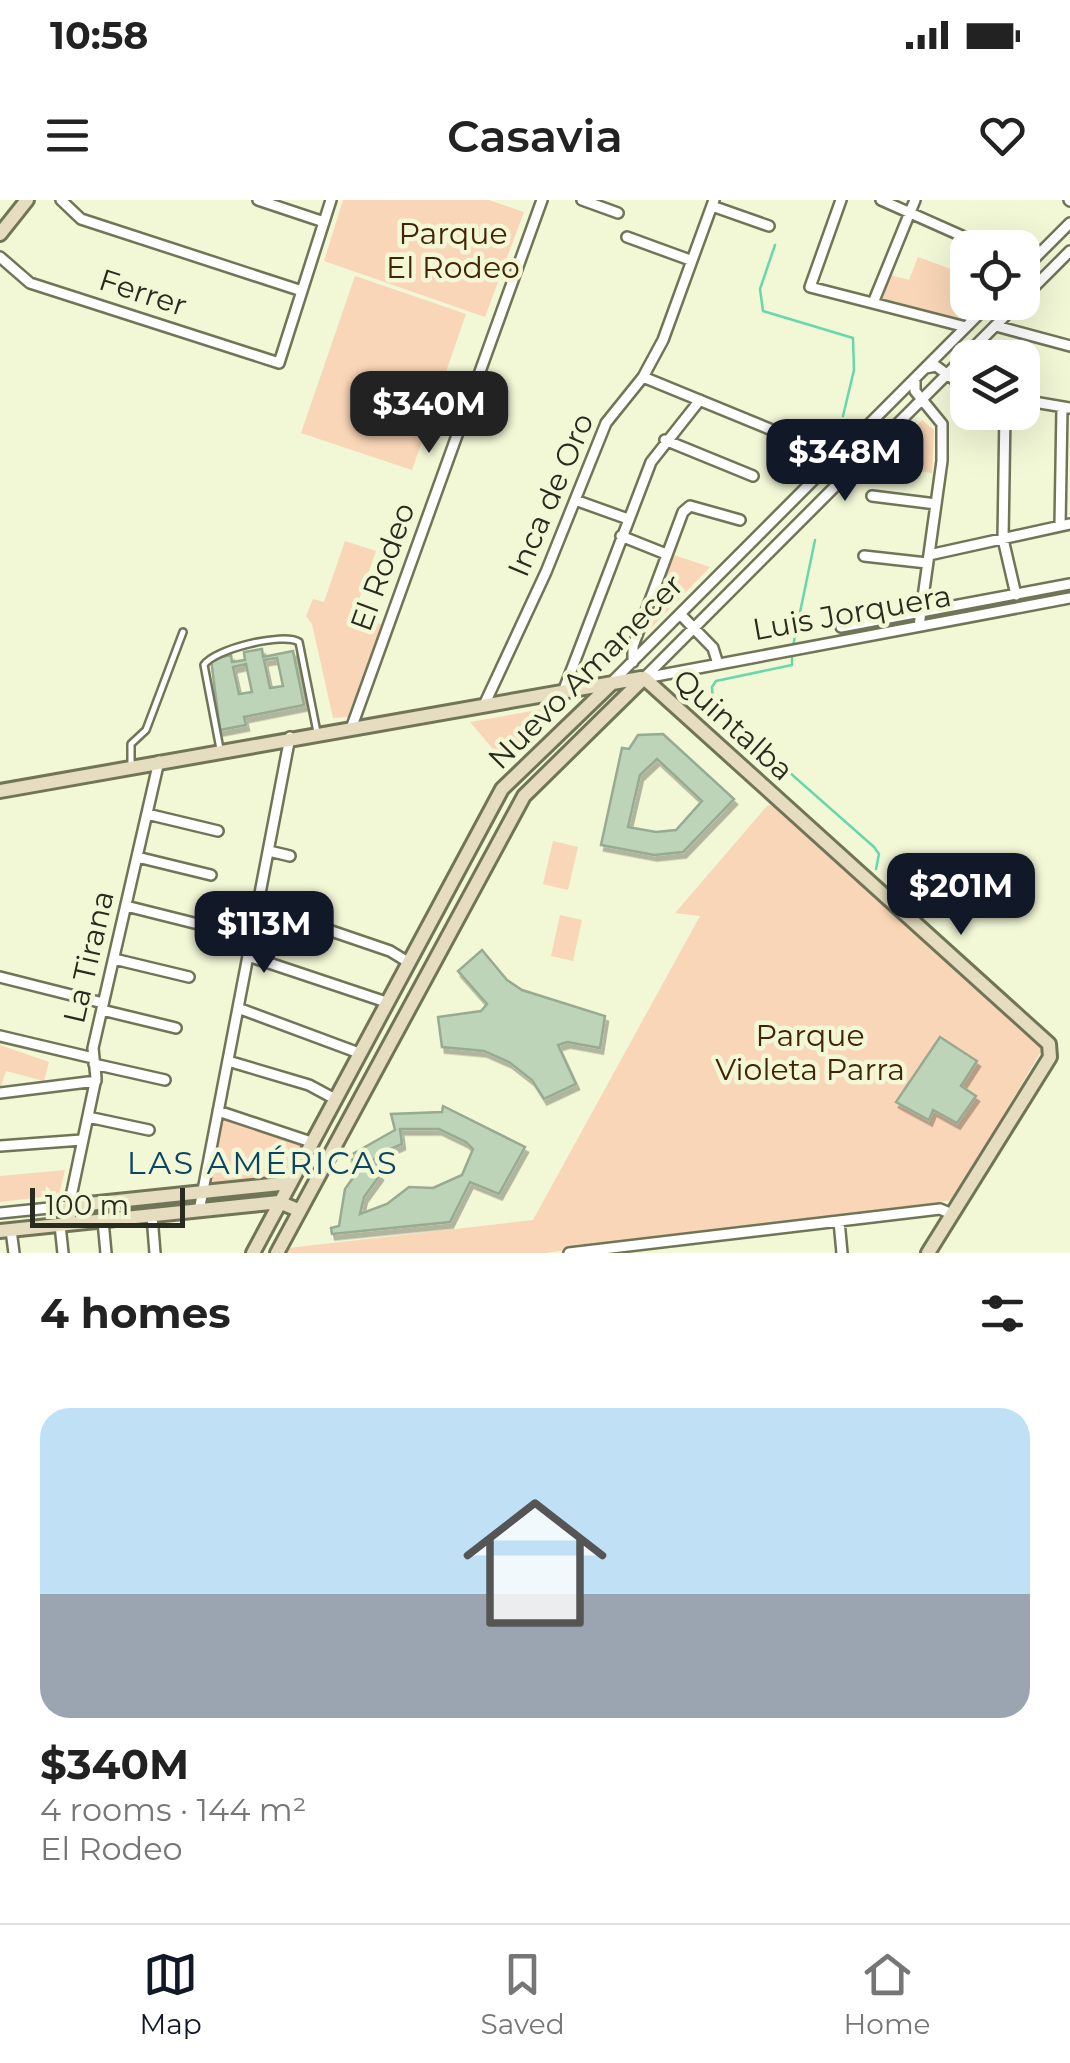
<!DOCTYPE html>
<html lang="en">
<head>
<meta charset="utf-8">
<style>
  :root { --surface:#fff; --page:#f2f2f2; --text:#222; --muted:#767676; --line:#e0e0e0; --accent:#111827 }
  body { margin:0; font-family:Montserrat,sans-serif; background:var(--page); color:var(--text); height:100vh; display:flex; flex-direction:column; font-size:38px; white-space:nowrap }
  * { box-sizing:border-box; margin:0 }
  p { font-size:32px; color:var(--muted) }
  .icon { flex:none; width:55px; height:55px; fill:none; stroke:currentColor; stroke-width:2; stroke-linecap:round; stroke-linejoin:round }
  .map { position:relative; height:1053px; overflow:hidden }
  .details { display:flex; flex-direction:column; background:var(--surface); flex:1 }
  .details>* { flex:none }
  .tools { position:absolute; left:950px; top:30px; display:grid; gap:20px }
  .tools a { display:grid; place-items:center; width:90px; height:90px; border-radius:20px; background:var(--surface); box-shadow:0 10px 40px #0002; font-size:50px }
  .scale { position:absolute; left:30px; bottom:25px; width:155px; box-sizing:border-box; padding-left:10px; border:5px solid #292b1e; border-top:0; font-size:28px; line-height:35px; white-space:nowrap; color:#292b1e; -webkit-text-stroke:8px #f2f7d6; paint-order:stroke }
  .price { position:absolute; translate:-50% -85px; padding:0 22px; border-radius:20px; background:var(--accent); color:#fff; font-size:32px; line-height:65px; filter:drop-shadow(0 2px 5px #0008) }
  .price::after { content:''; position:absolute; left:50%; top:60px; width:30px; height:22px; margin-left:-15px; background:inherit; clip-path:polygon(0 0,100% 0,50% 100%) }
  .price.active { background:#222; color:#fff }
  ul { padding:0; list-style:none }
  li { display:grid; align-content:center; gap:20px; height:530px; padding:0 40px }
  li span { display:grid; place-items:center; height:310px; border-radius:30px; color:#555 }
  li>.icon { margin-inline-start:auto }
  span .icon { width:180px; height:180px; fill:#fffc; stroke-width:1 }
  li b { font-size:42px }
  h2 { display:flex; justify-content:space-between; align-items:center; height:120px; padding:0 40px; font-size:42px }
  .status { display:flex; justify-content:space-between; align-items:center; height:70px; padding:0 50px; background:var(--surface); direction:ltr }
  .status svg { height:28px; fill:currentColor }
  header { display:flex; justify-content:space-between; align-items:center; height:130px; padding:0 40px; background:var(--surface); font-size:45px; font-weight:600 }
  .menu { display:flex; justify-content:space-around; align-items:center; height:140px; border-top:2px solid var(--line); background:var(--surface); font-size:28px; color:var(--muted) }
  .menu a { display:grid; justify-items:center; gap:5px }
  .menu .active { color:var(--accent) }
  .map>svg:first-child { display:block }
  .green { fill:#f9d6b7 }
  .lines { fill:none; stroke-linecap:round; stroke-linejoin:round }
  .stream { stroke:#66d8ab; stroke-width:2.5 }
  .building { fill:#bed4b9; stroke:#96ab91; stroke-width:2.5; fill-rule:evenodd; filter:url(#shadow) }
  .lane-casing { stroke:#717558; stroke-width:10 }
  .street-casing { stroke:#717558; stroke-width:14 }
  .secondary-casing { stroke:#717558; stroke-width:18 }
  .lane { stroke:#fff; stroke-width:5 }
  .street { stroke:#fff; stroke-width:9 }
  .secondary { stroke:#e6dcbf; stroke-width:12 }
  .labels { text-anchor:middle; stroke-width:9; stroke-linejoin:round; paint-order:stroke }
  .park-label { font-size:30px; fill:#422505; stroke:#f2f7d6 }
  .street-label { font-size:30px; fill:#292b1e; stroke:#f2f7d6 }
  .neighbourhood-label { font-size:32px; letter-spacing:2.5px; fill:#0b4566; stroke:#f2f7d6 }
</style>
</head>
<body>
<div class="status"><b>10:58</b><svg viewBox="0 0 49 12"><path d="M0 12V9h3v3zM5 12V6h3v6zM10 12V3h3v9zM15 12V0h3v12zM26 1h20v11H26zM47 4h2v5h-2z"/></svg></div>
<header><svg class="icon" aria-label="menu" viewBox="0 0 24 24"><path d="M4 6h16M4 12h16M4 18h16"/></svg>Casavia<svg class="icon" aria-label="heart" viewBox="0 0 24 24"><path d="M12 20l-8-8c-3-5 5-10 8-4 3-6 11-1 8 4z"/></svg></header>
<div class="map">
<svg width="1070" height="1053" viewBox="0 0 1070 1053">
  <defs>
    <filter id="shadow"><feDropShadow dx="3" dy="5.5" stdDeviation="0" flood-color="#0004"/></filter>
  </defs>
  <rect width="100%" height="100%" fill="#f2f7d6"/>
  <path class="green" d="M 343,0 L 489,0 L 524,12 L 485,117 L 324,61 Z
    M 918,57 L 967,75 L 968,102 L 973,103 L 954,122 L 882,101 L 891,75 L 909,80 Z
    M 355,76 L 466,114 L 412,270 L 301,233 Z
    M 922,220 L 934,230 L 932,273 L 876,266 Z
    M 345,341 L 376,351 L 354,414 L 383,425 L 348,517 L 333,518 L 312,424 L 306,416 L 313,399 L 324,402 Z
    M 674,355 L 710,367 L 652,427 L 647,426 Z
    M 560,506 L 504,562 L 470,522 Z
    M 774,604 L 1046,843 L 953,1000 L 545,1053 L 286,1053 L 288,1048 L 533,1020 L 700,716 L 675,713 L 767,606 Z
    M 553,641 L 578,647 L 568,690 L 543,684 Z
    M 560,715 L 582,720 L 573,761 L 551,756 Z
    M 0,845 L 49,862 L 44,881 L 6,871 L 0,889 Z
    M 222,915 L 302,944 L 289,976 L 209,985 Z
    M 65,970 L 59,995 L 0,1002 L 0,976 Z"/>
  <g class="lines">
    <path class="stream" d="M 775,45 L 760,89 L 763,111 L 853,138 L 854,170 L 843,216
      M 793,446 L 815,340
      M 792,454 L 792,465 L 716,481 L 712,487 L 713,505 L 874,647 L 879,654 L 876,669"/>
  </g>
  <path class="building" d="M 262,449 L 263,457 L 293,451 L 304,505 L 244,517 L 246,525 L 220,530 L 211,459 L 231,455 L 232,462 L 245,460 L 244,452 ZM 277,458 L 283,486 L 270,488 L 264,460 ZM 246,464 L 252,492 L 239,494 L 233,467 Z
    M 663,534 L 734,599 L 683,652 L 654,655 L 601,645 L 622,548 L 629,549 L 638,535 ZM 657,559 L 702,601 L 676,630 L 656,632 L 628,627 L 640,575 Z
    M 482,750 L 507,780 L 522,790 L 605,816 L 600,848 L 567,842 L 558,845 L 576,884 L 544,899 L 532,880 L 509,862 L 484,851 L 442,847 L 438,817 L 481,811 L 487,804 L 458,771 Z
    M 940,837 L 977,861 L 961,886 L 976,896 L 957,923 L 933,910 L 929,920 L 896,902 Z
    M 443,906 L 525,947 L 499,994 L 470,982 L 450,1022 L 332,1034 L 331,1028 L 339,1026 L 345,989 L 360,968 L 349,956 L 395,930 L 391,914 L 442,912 ZM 400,929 L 439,929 L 466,942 L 473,949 L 462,975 L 433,988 L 409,987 L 387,1004 L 360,1014 L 364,997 L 380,975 L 370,963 L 379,954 L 402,944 Z"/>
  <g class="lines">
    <g class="lane-casing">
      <path id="lane" d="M 220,549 L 204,465 C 214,449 284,432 299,442 L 317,532
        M 131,566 L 131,544 L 146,530 L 183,432"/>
    </g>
    <g class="street-casing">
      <path id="street" d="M 61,0 L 81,19 L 302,91
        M 258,0 L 324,22
        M 582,0 L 618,13
        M 841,0 L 810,87 L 966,127
        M 881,0 L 989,48
        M 1069,0 L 1070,1
        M 712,6 L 769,26
        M 627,37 L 690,60
        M 0,57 L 30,83 L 279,163 L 331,0
        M 1022,71 L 1070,23
        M 1022,99 L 1070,51
        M 873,103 L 915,0
        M 996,126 L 1070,146
        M 926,168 L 936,166 L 968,190
        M 643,177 L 794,239
        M 915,181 L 915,191 L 942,224 L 942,261 L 919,426
        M 1022,200 L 1070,208
        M 1005,212 L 1003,339 L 1016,395
        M 665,240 L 753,276
        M 872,296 L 936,304
        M 575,300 L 628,319
        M 1060,326 L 1062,207
        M 621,336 L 666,354
        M 929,355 L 1070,324
        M 864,356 L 927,363
        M 680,414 L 713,448 L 718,464
        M 841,427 L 1070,384
        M 633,462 L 633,446 L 683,312 L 690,306 L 740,320
        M 644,478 L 1019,102
        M 645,478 L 1070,398
        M 611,483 L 991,102
        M 563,492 L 651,262 L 700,200
        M 485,503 L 546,372 L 606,223 L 643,177 L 663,140 L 714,0
        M 352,526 L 542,0
        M 147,614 L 218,631
        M 269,651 L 290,656
        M 137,657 L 211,675
        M 126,706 L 198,724
        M 258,706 L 390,751 L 408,762
        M 248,756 L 386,802
        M 114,759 L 189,777
        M 0,777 L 103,803
        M 238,808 L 359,853
        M 102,810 L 176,828
        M 0,836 L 93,858
        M 228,861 L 309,885 L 335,899
        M 94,864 L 165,880
        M 0,893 L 96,881
        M 218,911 L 311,942
        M 88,917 L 149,930
        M 0,946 L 82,940
        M 199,1011 L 290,537
        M 0,1013 L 69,1006 L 96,878 L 93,848 L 159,561
        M 152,1016 L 155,1053
        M 103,1021 L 106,1053
        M 839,1021 L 842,1053
        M 60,1025 L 63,1053
        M 11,1030 L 14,1053
        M 569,1053 L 940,1009 L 952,1014"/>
    </g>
    <g class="secondary-casing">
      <path id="secondary" d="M 0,34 L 27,0
        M 644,478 L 1049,844 L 1050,857 L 928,1053
        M 0,591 L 641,478
        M 69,1024 L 69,1006 L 290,983
        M 0,1031 L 279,1002 L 298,1010
        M 253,1053 L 502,589 L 611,484
        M 277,1053 L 524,596 L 644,478"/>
    </g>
    <use href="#lane" class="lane"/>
    <use href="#street" class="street"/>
    <use href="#secondary" class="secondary"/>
  </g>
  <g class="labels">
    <g class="park-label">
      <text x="453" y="44">Parque<tspan x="453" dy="34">El Rodeo</tspan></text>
      <text x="810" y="846">Parque<tspan x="810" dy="34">Violeta Parra</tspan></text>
    </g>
    <g class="street-label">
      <text transform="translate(143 93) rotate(18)" y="10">Ferrer</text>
      <text transform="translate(551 295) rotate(-67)" y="10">Inca de Oro</text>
      <text transform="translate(383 367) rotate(-70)" y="10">El Rodeo</text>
      <text transform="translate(852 413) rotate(-10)" y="10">Luis Jorquera</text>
      <text transform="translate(586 472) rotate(-45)" y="10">Nuevo Amanecer</text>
      <text transform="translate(733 525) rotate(42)" y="10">Quintalba</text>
      <text transform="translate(89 757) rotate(-77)" y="10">La Tirana</text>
    </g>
    <g class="neighbourhood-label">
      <text x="263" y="974">LAS AMÉRICAS</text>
    </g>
  </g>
</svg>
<div class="tools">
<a><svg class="icon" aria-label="locate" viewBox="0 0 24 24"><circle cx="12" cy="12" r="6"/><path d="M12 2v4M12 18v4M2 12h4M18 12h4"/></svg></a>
<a><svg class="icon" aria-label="layers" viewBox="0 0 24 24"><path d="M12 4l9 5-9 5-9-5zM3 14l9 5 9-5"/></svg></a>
</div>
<div class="scale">100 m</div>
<b class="price active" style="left:429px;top:256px">$340M</b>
<b class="price" style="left:845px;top:304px">$348M</b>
<b class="price" style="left:961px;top:738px">$201M</b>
<b class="price" style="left:264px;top:776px">$113M</b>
</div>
<section class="details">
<h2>4 homes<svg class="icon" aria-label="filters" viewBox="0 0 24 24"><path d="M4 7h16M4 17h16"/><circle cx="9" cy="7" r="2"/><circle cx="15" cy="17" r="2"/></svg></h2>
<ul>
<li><span style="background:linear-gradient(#bfe0f5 60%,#9aa5b1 0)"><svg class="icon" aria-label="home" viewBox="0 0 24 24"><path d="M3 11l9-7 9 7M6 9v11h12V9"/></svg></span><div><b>$340M</b><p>4 rooms · 144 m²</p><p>El Rodeo</p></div></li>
</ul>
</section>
<nav class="menu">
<a class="active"><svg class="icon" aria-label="map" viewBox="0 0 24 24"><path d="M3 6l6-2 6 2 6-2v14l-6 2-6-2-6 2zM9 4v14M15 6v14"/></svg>Map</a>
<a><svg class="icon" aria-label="saved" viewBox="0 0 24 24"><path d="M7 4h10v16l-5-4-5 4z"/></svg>Saved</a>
<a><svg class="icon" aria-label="home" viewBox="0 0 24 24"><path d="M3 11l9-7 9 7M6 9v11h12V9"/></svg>Home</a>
</nav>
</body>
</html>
